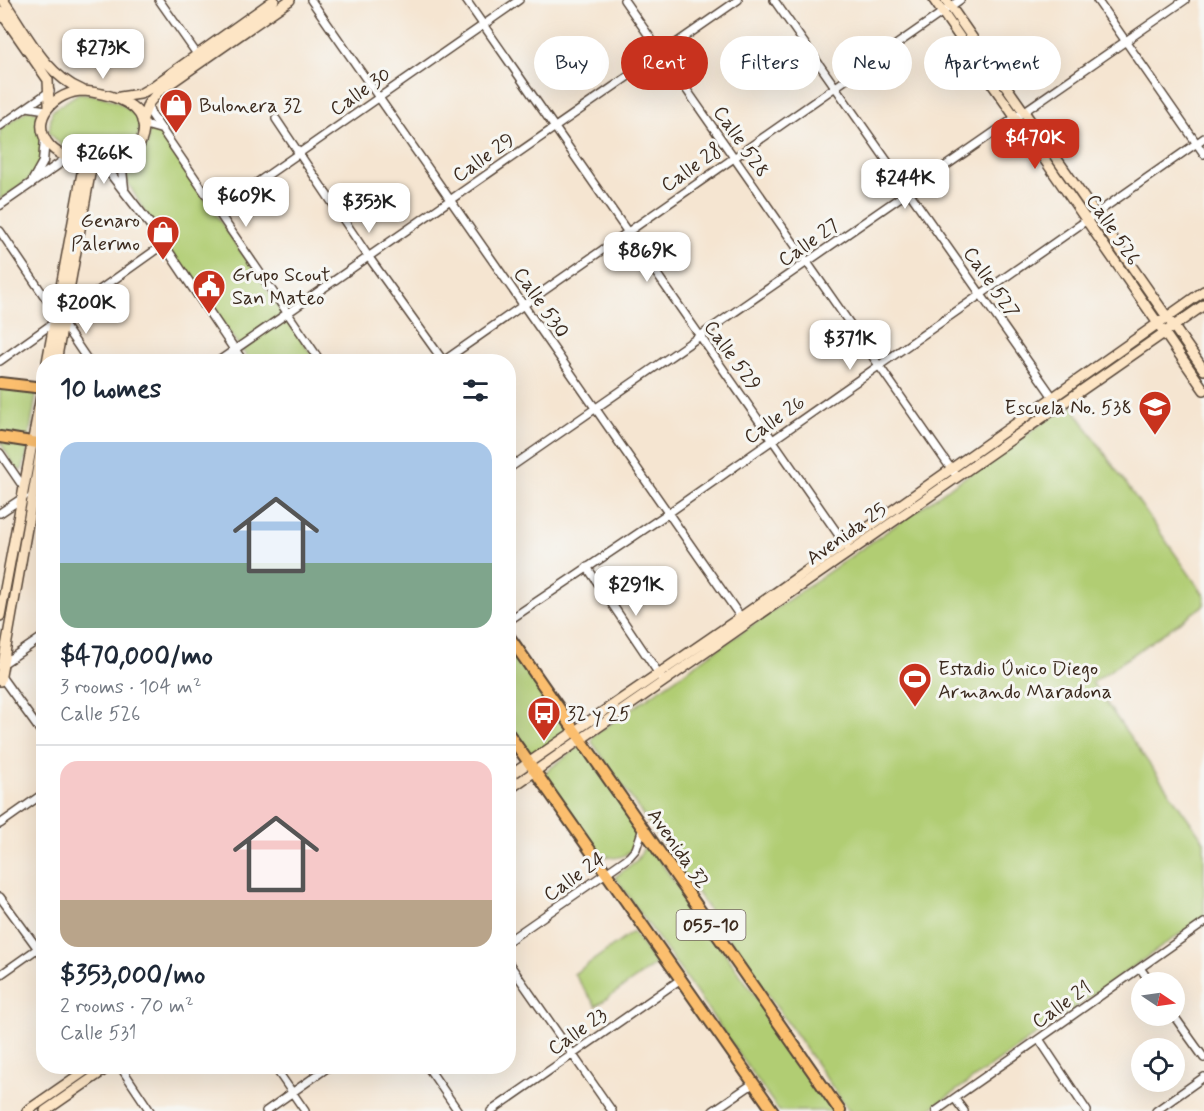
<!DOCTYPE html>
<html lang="en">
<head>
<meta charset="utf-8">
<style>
  :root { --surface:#fff; --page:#f6f6f7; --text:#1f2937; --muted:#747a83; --line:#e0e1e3; --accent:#c8321e }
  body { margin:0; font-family:Mynerve,sans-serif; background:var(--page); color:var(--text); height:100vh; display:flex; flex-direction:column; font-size:22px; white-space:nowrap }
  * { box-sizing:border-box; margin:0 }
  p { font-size:20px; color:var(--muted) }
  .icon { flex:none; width:33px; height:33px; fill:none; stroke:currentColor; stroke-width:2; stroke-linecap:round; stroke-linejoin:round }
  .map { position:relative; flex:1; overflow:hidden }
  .side { position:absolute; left:36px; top:354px; width:480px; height:720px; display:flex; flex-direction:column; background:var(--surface); border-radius:24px; box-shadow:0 6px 24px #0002 }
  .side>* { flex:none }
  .banner { position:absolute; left:534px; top:36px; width:570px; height:54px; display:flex; gap:12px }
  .needle { width:39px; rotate:103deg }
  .fabs { position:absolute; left:1131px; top:972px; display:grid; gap:12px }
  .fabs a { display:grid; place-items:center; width:54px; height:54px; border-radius:50%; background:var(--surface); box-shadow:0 6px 24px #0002; font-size:30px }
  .price { position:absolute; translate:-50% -51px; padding:0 14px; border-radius:12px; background:#fff; color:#222; font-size:20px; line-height:39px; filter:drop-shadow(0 2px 3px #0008) }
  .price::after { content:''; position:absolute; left:50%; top:36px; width:18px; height:14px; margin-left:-9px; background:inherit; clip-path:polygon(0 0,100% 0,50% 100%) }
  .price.selected { background:var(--accent); color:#fff }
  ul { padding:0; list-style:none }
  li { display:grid; align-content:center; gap:12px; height:318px; padding:0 24px }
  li+li { border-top:2px solid var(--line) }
  li span { display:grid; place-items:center; height:186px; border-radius:18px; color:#555 }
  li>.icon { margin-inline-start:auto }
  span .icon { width:108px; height:108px; fill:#fffc; stroke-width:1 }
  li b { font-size:26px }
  h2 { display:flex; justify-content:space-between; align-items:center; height:72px; padding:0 24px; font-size:26px }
  .pill { padding:0 21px; border-radius:27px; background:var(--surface); box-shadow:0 6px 24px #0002; font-size:21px; line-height:54px }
  .pill.selected { background:var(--accent); color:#fff }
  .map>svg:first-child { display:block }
  .green { fill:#b1cd73; stroke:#767c48; stroke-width:1.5 }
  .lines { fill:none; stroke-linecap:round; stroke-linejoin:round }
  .minor-casing { stroke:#574639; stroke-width:10 }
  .tertiary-casing { stroke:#574639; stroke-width:11 }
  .secondary-casing { stroke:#574639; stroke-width:12 }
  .trunk-casing { stroke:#574639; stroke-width:14 }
  .minor { stroke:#fff; stroke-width:7 }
  .tertiary { stroke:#fff; stroke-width:8 }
  .secondary { stroke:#fde5c5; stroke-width:9 }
  .trunk { stroke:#fbbe6e; stroke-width:10 }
  .labels { text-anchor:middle; stroke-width:6; stroke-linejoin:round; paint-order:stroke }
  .shield { fill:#f6f6f2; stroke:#73675e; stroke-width:1.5 }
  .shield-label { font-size:18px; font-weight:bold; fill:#3b2a1e }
  .street-label { font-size:20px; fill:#3b2a1e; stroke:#f6f6f2 }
  .poi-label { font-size:20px; fill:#3b2a1e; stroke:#f6f6f2; text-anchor:start }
</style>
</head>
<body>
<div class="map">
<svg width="1204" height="1111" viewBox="0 0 1204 1111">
  <rect width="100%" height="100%" fill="#f6f6f2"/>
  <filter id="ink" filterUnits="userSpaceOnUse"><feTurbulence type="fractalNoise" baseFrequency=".0167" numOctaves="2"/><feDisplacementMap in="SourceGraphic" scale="12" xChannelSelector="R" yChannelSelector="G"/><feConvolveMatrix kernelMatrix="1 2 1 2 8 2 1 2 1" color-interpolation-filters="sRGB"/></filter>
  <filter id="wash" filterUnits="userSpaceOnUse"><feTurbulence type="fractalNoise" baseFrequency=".008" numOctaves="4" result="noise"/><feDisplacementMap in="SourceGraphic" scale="24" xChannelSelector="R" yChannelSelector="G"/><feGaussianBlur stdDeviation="1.35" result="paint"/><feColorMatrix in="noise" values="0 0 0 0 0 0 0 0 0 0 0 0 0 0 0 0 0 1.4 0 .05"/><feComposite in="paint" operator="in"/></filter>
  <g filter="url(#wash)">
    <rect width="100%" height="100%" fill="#f5e5d1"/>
    <path class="green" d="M 79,93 C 107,96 119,100 141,118 L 137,146 L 122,155 L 100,160 L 66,150 L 49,133 L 52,111 Z
      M 29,109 L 39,113 C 47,170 46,168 0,200 L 0,130 Z
      M 149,117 L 316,361 L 250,361 L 156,232 L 126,179 L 130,165 L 148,144 Z
      M 0,386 L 37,391 L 29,437 L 0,433 Z
      M 1070,404 L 1204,595 L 1204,605 L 1092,683 L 1204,841 L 1204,917 L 927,1111 L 849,1111 L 592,742 L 593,736 Z
      M 0,442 L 25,446 L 28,451 L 22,470 L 17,470 Z
      M 508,645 L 571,730 L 532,757 L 509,724 Z
      M 581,745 L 637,825 C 643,850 618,868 597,851 L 543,774 Z
      M 647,843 L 837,1111 L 779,1111 L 615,877 L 637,860 Z
      M 633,932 L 656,964 L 596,1006 L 574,974 Z"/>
  </g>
  <g filter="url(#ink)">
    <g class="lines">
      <g class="minor-casing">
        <path id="minor" d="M 159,0 L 199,57
          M 311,0 L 742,619
          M 466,0 L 847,547
          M 624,0 L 954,473
          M 774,0 L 1055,400
          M 1097,0 L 1204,154
          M 148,105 L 151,114 L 321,362
          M 27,107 L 50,91
          M 276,119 L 368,256 L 444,362
          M 142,124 L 163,130
          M 0,126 L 27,107 L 46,110
          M 219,209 L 519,0
          M 0,231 L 89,362
          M 0,361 L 164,244
          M 217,362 L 738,0
          M 442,362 L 960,0
          M 0,453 L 24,488
          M 508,454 L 515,464
          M 508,469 L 1185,0
          M 31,497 L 44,516
          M 0,513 L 24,497
          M 587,567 L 661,677
          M 508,621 L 670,512 L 1204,138
          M 1,665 L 44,636
          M 0,675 L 44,736
          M 0,824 L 44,793
          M 0,897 L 44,957
          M 508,941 L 629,857 L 636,849 L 643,828
          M 508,962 L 612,1111
          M 1140,968 L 1150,982
          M 0,975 L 44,944
          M 1174,1016 L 1204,1058
          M 1039,1039 L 1087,1111
          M 120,1066 L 150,1111
          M 274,1066 L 305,1111
          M 427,1066 L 458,1111
          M 955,1099 L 964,1111
          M 266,1111 L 330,1066
          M 491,1111 L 681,979
          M 713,1111 L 754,1083
          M 936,1111 L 1204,923
          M 1156,1111 L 1204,1077"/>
      </g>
      <g class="tertiary-casing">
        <path id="tertiary" d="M 103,164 L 152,227 L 243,362
          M 33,180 L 43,162 L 45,138
          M 124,188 L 122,170 L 128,158
          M 0,205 L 69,157"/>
      </g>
      <g class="secondary-casing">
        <path id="secondary" d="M 3,0 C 26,32 44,74 82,90
          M 934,0 L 1204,390
          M 946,0 L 1204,370
          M 0,11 L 48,80 L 49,104
          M 84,91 C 111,94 157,105 140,144 C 127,175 70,167 50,146 C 27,119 56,91 84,91 Z
          M 120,97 L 140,94 L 152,87 L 274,0
          M 142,121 L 148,104 L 158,92 L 290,0
          M 47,362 L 84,162
          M 56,362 L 92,163
          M 0,616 L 44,380
          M 0,681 L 44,432
          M 508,777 L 741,617 L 1204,291
          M 508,790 L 1204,305
          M 27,1111 L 92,1066
          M 45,1111 L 110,1066"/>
      </g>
      <g class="trunk-casing">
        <path id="trunk" d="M 0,383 L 44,388
          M 0,437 L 44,444
          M 508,635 L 840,1111
          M 508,733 L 773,1111"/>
      </g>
      <use href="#minor" class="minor"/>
      <use href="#tertiary" class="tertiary"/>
      <use href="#secondary" class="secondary"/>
      <use href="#trunk" class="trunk"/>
    </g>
  </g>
  <defs>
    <g id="shop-pin" transform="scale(1.725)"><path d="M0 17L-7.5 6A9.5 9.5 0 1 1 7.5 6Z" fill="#c8321e" stroke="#f6f6f2"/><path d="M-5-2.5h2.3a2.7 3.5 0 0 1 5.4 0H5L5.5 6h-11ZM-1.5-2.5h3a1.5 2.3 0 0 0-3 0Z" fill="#fff"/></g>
    <g id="civic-pin" transform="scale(1.725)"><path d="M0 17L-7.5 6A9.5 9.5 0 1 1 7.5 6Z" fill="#c8321e" stroke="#f6f6f2"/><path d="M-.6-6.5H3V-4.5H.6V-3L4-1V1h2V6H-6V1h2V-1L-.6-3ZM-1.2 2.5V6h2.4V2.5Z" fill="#fff"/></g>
    <g id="school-pin" transform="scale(1.725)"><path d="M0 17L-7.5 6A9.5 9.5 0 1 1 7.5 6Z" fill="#c8321e" stroke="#f6f6f2"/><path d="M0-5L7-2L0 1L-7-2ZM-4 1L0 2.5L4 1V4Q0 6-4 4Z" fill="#fff"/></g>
    <g id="stadium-pin" transform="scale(1.725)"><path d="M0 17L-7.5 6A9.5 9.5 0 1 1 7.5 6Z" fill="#c8321e" stroke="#f6f6f2"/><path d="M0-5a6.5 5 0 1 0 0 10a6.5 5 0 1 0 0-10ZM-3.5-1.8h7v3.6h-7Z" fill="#fff"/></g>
    <g id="bus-pin" transform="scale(1.725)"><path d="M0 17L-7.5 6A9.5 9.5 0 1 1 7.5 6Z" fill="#c8321e" stroke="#f6f6f2"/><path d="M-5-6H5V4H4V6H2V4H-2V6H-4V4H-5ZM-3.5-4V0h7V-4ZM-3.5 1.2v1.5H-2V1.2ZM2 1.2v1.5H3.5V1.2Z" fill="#fff"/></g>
  </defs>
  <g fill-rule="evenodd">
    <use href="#shop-pin" x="176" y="105"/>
    <use href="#shop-pin" x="163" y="232"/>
    <use href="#civic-pin" x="209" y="286"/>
    <use href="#school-pin" x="1155" y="407"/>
    <use href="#stadium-pin" x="915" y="679"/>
    <use href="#bus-pin" x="544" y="713"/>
  </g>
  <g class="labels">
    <rect class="shield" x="676.5" y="910" width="69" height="30" rx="4.5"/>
    <g class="shield-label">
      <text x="711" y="931">055-10</text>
    </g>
    <g class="street-label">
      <text transform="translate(360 91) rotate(-35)" y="7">Calle 30</text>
      <text transform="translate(742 141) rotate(55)" y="7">Calle 528</text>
      <text transform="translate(483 157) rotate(-35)" y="7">Calle 29</text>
      <text transform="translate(691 167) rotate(-35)" y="7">Calle 28</text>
      <text transform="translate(1114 229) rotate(56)" y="7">Calle 526</text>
      <text transform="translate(808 242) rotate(-35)" y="7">Calle 27</text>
      <text transform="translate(992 282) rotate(55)" y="7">Calle 527</text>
      <text transform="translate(542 302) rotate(55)" y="7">Calle 530</text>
      <text transform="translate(733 355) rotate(54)" y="7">Calle 529</text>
      <text transform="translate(774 419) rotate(-35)" y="7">Calle 26</text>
      <text transform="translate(846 533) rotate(-35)" y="7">Avenida 25</text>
      <text transform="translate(679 848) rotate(55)" y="7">Avenida 32</text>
      <text transform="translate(574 876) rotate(-35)" y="7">Calle 24</text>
      <text transform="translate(1061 1004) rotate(-35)" y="7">Calle 21</text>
      <text transform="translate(577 1031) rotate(-35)" y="7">Calle 23</text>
    </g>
    <g class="poi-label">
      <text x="199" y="112">Bulonera 32</text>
      <text x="140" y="227" text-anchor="end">Genaro<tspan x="140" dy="23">Palermo</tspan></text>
      <text x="232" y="281">Grupo Scout<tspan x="232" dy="23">San Mateo</tspan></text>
      <text x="1132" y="414" text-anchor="end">Escuela No. 538</text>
      <text x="938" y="675">Estadio Único Diego<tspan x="938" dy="23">Armando Maradona</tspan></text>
      <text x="567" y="720">32 y 25</text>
    </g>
  </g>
</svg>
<div class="fabs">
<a><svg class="needle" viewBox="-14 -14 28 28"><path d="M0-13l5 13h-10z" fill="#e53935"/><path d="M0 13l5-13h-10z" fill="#747a83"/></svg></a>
<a><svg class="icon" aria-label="locate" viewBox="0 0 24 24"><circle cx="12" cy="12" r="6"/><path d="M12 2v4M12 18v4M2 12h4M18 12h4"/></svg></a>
</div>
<b class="price" style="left:103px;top:80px">$273K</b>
<b class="price selected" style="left:1035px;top:170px">$470K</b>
<b class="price" style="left:104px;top:185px">$266K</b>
<b class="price" style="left:905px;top:210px">$244K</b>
<b class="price" style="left:246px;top:228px">$609K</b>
<b class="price" style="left:369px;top:234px">$353K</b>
<b class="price" style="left:647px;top:283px">$869K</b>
<b class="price" style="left:86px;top:335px">$200K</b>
<b class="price" style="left:850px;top:371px">$371K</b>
<b class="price" style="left:636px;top:617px">$291K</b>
<div class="banner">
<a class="pill">Buy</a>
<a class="pill selected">Rent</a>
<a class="pill">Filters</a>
<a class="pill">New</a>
<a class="pill">Apartment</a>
</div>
<section class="side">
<h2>10 homes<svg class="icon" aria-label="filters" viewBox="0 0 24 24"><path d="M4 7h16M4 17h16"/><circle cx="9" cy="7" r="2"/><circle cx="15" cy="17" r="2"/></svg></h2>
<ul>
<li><span style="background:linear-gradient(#a9c7e8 65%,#7fa58c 0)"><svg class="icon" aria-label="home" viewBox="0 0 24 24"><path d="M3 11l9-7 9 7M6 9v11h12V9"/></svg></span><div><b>$470,000/mo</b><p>3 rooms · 104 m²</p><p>Calle 526</p></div></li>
<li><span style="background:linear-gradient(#f6c9c9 75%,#b9a48a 0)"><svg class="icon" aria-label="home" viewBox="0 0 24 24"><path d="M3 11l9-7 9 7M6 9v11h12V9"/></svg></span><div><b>$353,000/mo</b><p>2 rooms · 70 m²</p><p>Calle 531</p></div></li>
</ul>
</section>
</div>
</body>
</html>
